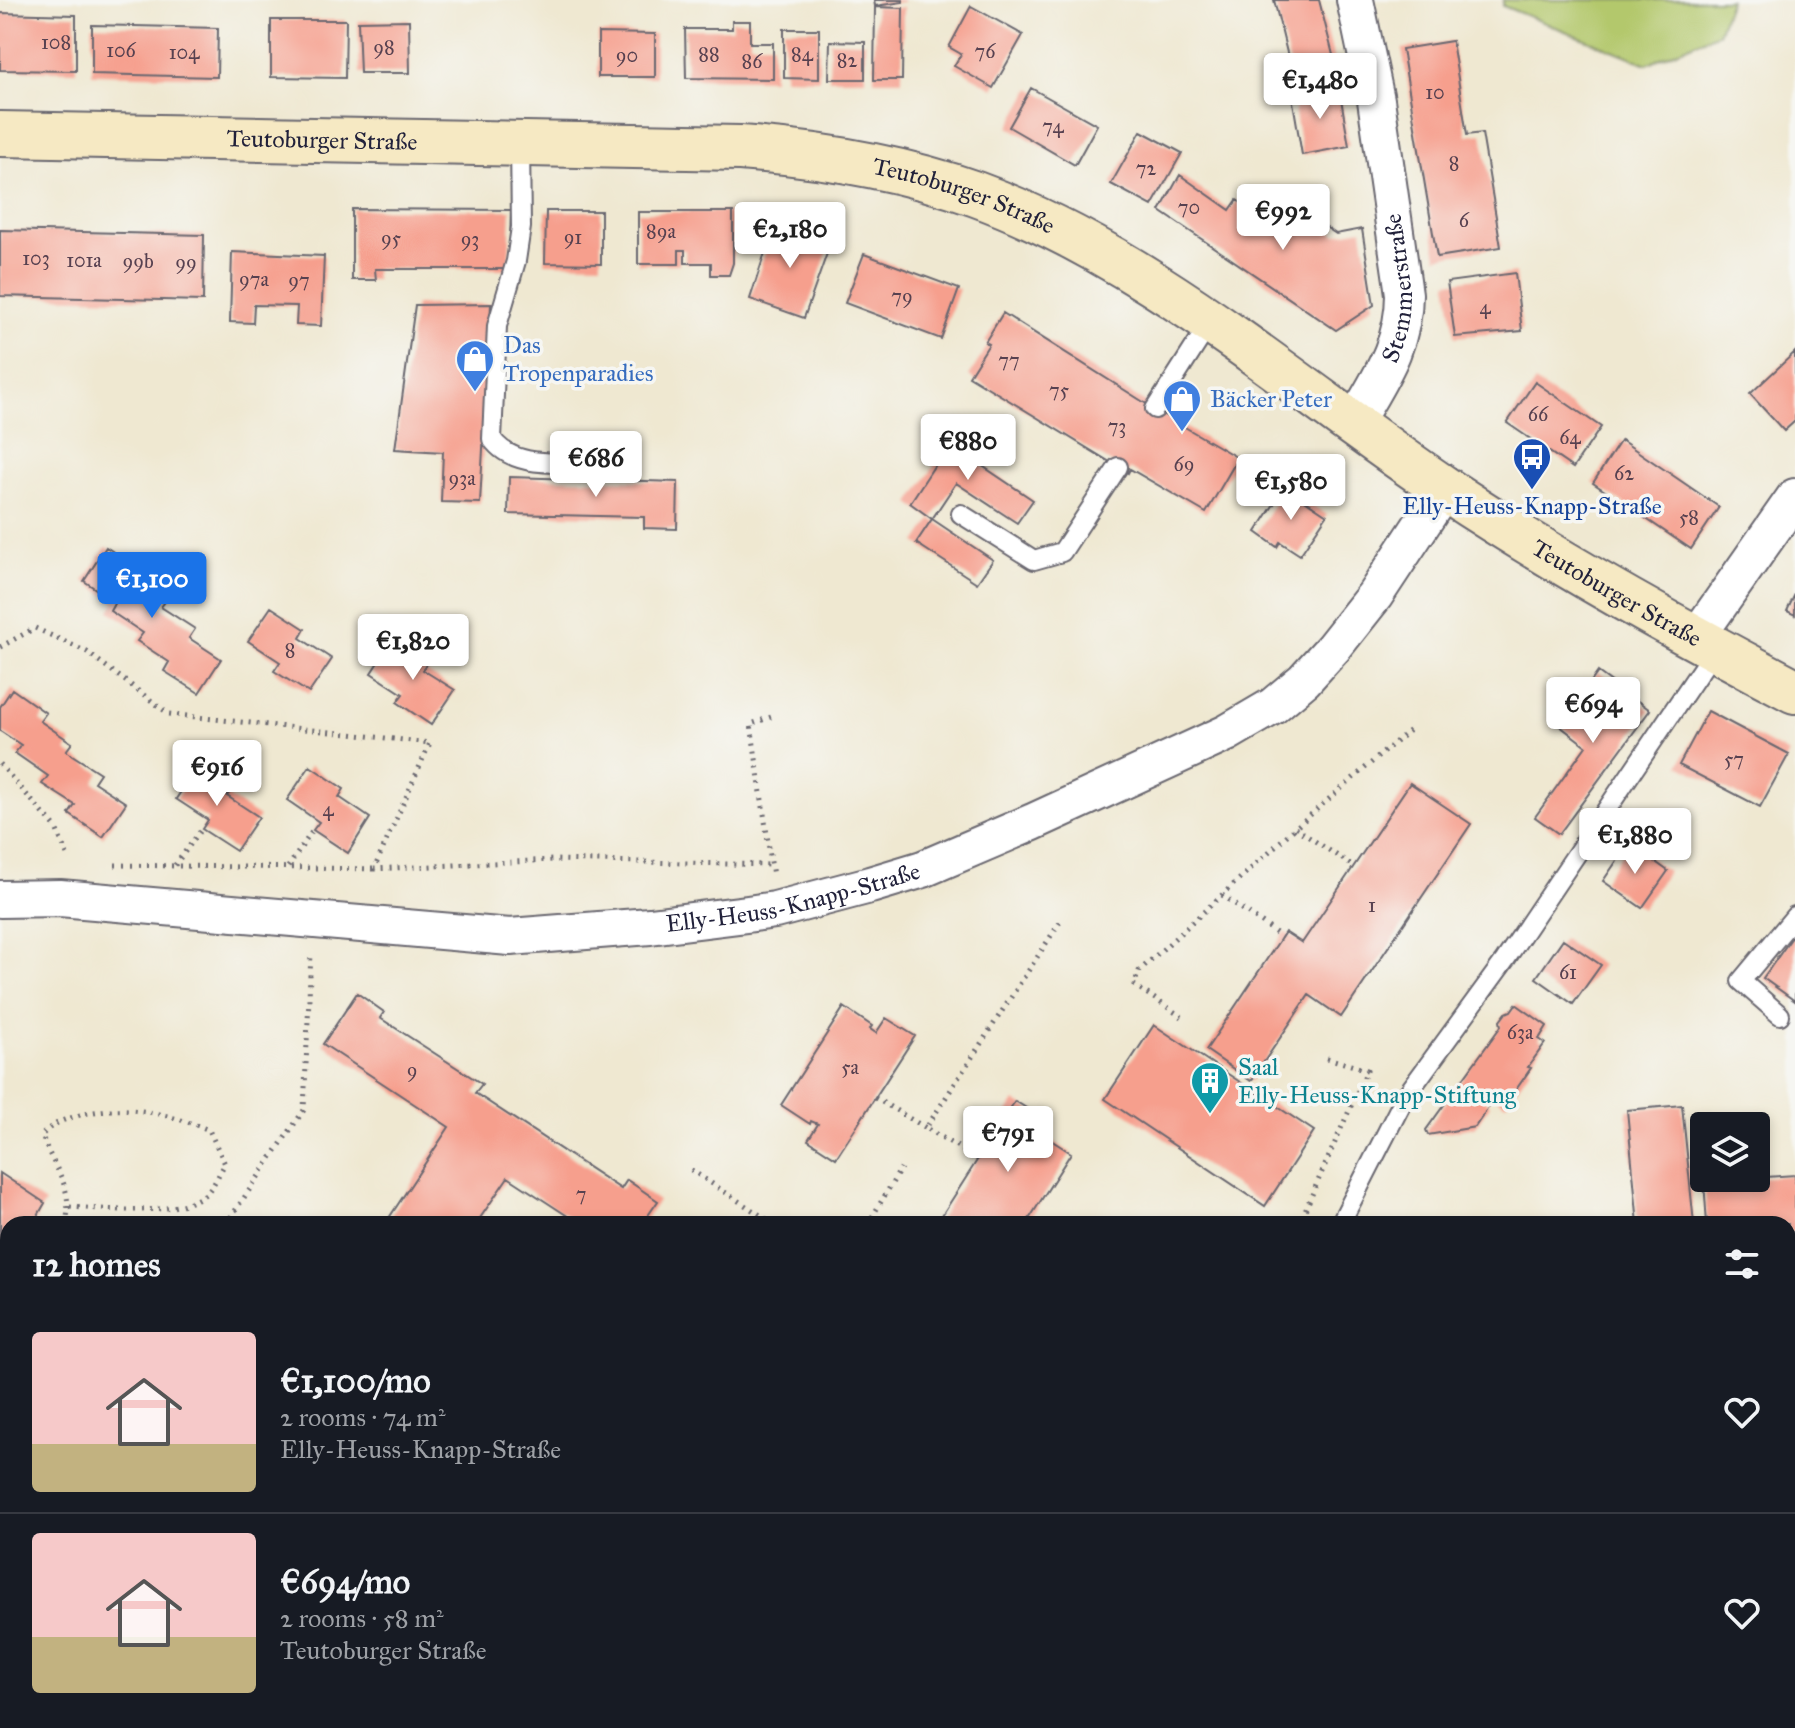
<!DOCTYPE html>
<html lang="en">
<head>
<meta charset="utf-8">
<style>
  :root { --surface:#171b24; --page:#20242c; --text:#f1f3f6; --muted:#9ea1a6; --line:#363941; --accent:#1a73e8 }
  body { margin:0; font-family:"IM FELL Great Primer",serif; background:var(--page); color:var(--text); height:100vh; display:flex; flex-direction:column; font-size:30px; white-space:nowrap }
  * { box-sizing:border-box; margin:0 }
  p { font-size:26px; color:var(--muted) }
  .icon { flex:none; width:44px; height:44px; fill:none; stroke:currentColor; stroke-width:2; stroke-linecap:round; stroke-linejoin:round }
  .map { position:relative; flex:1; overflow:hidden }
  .drawer { position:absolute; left:0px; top:1216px; width:1796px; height:512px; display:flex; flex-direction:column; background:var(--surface); border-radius:24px 24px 0 0; box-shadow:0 4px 12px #0003 }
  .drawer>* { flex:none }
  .fabs { position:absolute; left:1690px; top:1112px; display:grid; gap:16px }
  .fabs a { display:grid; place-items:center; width:80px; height:80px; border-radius:8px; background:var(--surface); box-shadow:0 4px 12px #0003; font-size:40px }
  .price { position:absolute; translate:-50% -68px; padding:0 18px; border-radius:8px; background:#fff; color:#222; font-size:26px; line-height:52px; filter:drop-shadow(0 2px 4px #0008) }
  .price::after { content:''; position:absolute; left:50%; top:48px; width:24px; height:18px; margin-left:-12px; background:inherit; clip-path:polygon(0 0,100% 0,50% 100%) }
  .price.selected { background:var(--accent); color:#fff }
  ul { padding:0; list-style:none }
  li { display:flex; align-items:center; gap:24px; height:200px; padding:0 32px }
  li+li { border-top:2px solid var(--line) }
  li span { display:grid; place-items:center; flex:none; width:224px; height:160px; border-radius:8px; color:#555 }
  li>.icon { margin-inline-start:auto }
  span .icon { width:96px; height:96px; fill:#fffc; stroke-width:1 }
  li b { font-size:34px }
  h2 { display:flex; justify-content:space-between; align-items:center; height:96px; padding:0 32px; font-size:34px }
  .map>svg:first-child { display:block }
  .green { fill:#b3c86c; stroke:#6a7554; stroke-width:2 }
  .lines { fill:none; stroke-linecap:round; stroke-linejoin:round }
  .stream { stroke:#5dc9d4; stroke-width:10 }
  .building { fill:#f69f8d }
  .service-casing { stroke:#6a6770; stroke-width:22 }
  .minor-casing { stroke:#6a6770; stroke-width:40 }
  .secondary-casing { stroke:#6a6770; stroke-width:48 }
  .path { stroke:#6a6770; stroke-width:5; stroke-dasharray:2 6; stroke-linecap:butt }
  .service { stroke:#fff; stroke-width:18 }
  .minor { stroke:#fff; stroke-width:36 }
  .secondary { stroke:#f6e9c3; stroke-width:44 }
  .labels { text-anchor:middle; stroke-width:7; stroke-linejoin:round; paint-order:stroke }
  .number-label { font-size:20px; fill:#574150 }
  .street-label { font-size:24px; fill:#22223b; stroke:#f6f6f2 }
  .shop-label { font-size:24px; fill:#366cbe; stroke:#f6f6f2; text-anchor:start }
  .transit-label { font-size:24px; fill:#164399; stroke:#f6f6f2 }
  .culture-label { font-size:24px; fill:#0d838f; stroke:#f6f6f2; text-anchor:start }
</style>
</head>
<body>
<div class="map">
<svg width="1795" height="1728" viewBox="0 0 1795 1728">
  <rect width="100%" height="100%" fill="#f6f6f2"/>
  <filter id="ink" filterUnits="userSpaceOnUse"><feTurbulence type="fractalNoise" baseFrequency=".0125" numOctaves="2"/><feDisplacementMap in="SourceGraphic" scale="16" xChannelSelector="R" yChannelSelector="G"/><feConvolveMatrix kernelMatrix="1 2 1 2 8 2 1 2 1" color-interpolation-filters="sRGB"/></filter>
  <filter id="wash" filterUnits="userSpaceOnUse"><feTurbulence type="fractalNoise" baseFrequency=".006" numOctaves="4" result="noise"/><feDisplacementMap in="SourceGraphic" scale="32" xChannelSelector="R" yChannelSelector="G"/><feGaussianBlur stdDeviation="1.8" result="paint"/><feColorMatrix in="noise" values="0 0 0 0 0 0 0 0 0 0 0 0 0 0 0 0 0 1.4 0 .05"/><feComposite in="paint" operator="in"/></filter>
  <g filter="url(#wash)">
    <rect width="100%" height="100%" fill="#efe8d1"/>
    <path class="green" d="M 1503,0 L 1730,0 L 1718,33 L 1647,64 L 1503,6 Z
      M 1788,1254 L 1795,1254 L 1795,1403 L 1788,1400 Z
      M 0,1436 L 8,1440 L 8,1581 L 0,1576 Z
      M 412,1720 L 865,1720 C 803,1728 739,1728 676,1727 C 588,1727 500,1728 412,1720 Z"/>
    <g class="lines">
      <path class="stream" d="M 1788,1273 L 1795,1273
        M 0,1497 L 8,1501"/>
    </g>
    <g id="blocks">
      <path class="building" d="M 874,0 L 903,0 L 903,2 L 875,6 Z
        M 1274,0 L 1319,0 L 1334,59 L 1291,69 Z
        M 971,6 L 1023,35 L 993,88 L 954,66 L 961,54 L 949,47 Z
        M 875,7 L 903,8 L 902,80 L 874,80 Z
        M 0,13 L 76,15 L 76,71 L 0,70 Z
        M 271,20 L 346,20 L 345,78 L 271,77 Z
        M 409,20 L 410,73 L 360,73 L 358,21 Z
        M 732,21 L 750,21 L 750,43 L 773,43 L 773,79 L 686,78 L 685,29 L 732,29 Z
        M 92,25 L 218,28 L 217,77 L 92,74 Z
        M 784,29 L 819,29 L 819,79 L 784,78 Z
        M 598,33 L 655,34 L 655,77 L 598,77 Z
        M 830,41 L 865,42 L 865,79 L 829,79 Z
        M 1452,41 L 1467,135 L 1482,133 L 1501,247 L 1437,257 L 1402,49 Z
        M 1339,87 L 1349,146 L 1302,155 L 1292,96 Z
        M 1031,88 L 1097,125 L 1075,165 L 1009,127 Z
        M 1141,131 L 1182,153 L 1152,206 L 1111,184 Z
        M 1180,175 L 1230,210 L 1237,200 L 1255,212 L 1264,200 L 1288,217 L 1295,207 L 1336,234 L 1362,229 L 1374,305 L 1336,330 L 1160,211 Z
        M 352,209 L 511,210 L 509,269 L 375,269 L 376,280 L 352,280 Z
        M 546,211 L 601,211 L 601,264 L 545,263 Z
        M 638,212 L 733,212 L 733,263 L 729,275 L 711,275 L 711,263 L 685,263 L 685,250 L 679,250 L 679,264 L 638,264 Z
        M 775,222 L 831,242 L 804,318 L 750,299 Z
        M 0,230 L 204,235 L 203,301 L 0,296 Z
        M 232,252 L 324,256 L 321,326 L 296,325 L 297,306 L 254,305 L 253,323 L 230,322 Z
        M 864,254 L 959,289 L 941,339 L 845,303 Z
        M 1515,273 L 1522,331 L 1455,337 L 1447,282 Z
        M 491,304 L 480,503 L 441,502 L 443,452 L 395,449 L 415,305 Z
        M 1003,313 L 1164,415 L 1238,458 L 1206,513 L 1130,469 L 1128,473 L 969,376 L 989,344 L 985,342 Z
        M 1795,352 L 1795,421 L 1784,431 L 1750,394 Z
        M 1535,382 L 1601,427 L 1573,468 L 1507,423 Z
        M 957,431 L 981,445 L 972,459 L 1033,500 L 1017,523 L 956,483 L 932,519 L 910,503 Z
        M 1621,440 L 1719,507 L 1691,549 L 1593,483 Z
        M 509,477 L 678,482 L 677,529 L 644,528 L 644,517 L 508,514 Z
        M 1285,487 L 1327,515 L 1300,555 L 1280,542 L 1277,547 L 1256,532 Z
        M 932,519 L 993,560 L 977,583 L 916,543 Z
        M 106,547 L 141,570 L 135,578 L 167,599 L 161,607 L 195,629 L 189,638 L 221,659 L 199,693 L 164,671 L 169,662 L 137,641 L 143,633 L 110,611 L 115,602 L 84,581 Z
        M 1795,594 L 1795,615 L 1787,611 Z
        M 271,607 L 305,629 L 300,638 L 332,659 L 309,693 L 274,671 L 280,662 L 248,641 Z
        M 394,638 L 428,661 L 423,670 L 455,690 L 431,725 L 397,702 L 403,694 L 371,673 Z
        M 1598,672 L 1650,710 L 1559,834 L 1535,817 L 1586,746 L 1560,726 Z
        M 12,689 L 46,713 L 40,721 L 72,743 L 66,751 L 100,773 L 94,782 L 126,803 L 103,837 L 69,814 L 75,805 L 42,784 L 48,776 L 15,753 L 21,745 L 0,731 L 0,707 Z
        M 1708,711 L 1789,754 L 1760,807 L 1679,765 Z
        M 199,765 L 233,788 L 227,796 L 259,817 L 236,851 L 202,829 L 208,820 L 176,799 Z
        M 310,766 L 344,789 L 339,797 L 370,818 L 348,853 L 313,830 L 319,822 L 287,800 Z
        M 1410,783 L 1471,824 L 1341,1017 L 1309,995 L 1251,1081 L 1206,1050 L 1285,932 L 1302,943 Z
        M 1629,843 L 1668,871 L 1642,908 L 1603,881 Z
        M 1795,933 L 1795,1001 L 1763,978 Z
        M 1563,939 L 1601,965 L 1573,1004 L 1536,978 Z
        M 357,993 L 384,1012 L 380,1018 L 482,1084 L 475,1093 L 621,1189 L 627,1180 L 658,1201 L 642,1224 L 580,1224 L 508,1177 L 476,1224 L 385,1224 L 449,1127 L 323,1044 Z
        M 1516,1004 L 1547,1026 L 1539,1039 L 1545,1043 L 1528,1067 L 1531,1068 L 1506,1104 L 1489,1093 L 1484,1100 L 1490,1105 L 1475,1127 L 1428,1135 L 1426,1130 L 1501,1026 L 1500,1021 L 1506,1013 L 1511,1011 Z
        M 844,1007 L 872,1026 L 870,1029 L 876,1033 L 886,1018 L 915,1036 L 836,1158 L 808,1140 L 818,1124 L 811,1121 L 810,1124 L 781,1105 Z
        M 1154,1025 L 1314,1131 L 1265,1206 L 1105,1099 Z
        M 1015,1101 L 1044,1119 L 1034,1134 L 1041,1138 L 1043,1135 L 1071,1153 L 1026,1224 L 939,1224 L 937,1223 Z
        M 1682,1105 L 1694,1224 L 1638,1224 L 1627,1110 Z
        M 0,1173 L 45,1203 L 33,1224 L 8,1224 L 6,1269 L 0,1265 Z
        M 1795,1175 L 1795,1232 L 1788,1232 L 1788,1224 L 1707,1224 L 1704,1181 Z
        M 1455,1720 L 1520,1720 L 1518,1728 L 1453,1728 Z"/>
    </g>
  </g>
  <g filter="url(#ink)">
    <use href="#blocks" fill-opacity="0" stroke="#6a6770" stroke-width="2"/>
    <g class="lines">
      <g class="service-casing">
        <path id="service" d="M 520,143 L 521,227 L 516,261 L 497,326 L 492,439 C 513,469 559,462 592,463
          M 1155,409 L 1210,323
          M 961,514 L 1034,560 L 1062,552 L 1118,467
          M 1780,1015 L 1741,981 L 1795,916
          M 1340,1224 L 1405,1097 L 1505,960 L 1715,649"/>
      </g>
      <g class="minor-casing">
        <g id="minor">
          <path id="s1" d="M 1354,423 C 1379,379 1404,346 1404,294 L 1376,100 L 1355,0"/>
          <path d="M 1696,638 L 1795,497"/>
          <path id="s2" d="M 0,899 L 60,898 L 510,937 L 650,926 L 747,914 L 775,910 L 870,885 L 923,869 L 1033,822 L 1227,733 L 1273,706 L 1304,680 L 1333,648 L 1375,595 L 1445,489"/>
        </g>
      </g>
      <g class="secondary-casing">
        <g id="secondary">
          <path id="s3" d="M 0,134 L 740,148 C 821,154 900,167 976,194 C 1149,257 1294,388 1445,489 C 1555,562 1678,630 1795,691"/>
        </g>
      </g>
      <path class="path" d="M 0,647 L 35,628 L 87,652 L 169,714 L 430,743 L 374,869 L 552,860 L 772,865
        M 771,717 L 751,724 L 773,876
        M 0,764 L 56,828 L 69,860
        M 1295,828 L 1353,866
        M 115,865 L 374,869
        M 175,865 L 202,829
        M 288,867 L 313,830
        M 1222,895 L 1282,937
        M 1182,1017 L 1134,985 L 1139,971 L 1295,828 L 1413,727
        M 875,1098 L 926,1128
        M 978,1159 L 926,1128 L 1062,919
        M 691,1170 L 774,1224
        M 66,1224 C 74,1183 53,1170 42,1135 C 54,1122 64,1120 80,1115 C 126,1103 166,1113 209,1130 L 225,1164 C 219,1173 213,1189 204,1195 C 173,1217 106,1209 69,1207
        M 226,1224 L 304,1110 L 311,953
        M 868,1224 L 901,1168
        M 1299,1224 L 1367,1070 L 1324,1057
        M 0,1287 L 8,1287
        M 1788,1288 L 1795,1288
        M 0,1394 L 8,1391
        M 0,1453 L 8,1457
        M 1137,1728 L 1140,1720"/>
      <use href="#service" class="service"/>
      <use href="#minor" class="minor"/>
      <use href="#secondary" class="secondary"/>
    </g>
  </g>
  <defs>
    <g id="shop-pin" transform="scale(2)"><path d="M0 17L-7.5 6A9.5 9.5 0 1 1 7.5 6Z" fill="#3f7fe0" stroke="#f6f6f2"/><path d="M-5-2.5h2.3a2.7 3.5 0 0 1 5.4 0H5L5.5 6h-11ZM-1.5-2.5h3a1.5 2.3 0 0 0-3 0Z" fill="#fff"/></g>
    <g id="bus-pin" transform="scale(2)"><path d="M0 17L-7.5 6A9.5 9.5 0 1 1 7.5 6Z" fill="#1a4fb4" stroke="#f6f6f2"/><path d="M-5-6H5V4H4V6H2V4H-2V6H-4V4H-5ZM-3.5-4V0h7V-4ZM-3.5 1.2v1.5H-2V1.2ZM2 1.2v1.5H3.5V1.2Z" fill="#fff"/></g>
    <g id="building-pin" transform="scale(2)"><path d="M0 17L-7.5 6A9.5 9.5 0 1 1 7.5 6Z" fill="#0f9aa8" stroke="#f6f6f2"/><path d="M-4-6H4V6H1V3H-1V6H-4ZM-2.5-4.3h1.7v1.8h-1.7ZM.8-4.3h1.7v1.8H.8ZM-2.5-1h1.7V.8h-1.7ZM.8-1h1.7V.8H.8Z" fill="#fff"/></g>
  </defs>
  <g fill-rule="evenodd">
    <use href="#shop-pin" x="475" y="359"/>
    <use href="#shop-pin" x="1182" y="399"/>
    <use href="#bus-pin" x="1532" y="457"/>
    <use href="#building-pin" x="1210" y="1081"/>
  </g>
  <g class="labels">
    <g class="number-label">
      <text x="56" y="49">108</text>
      <text x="384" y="54">98</text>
      <text x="121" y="57">106</text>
      <text x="985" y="58">76</text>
      <text x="184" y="59">104</text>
      <text x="709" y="61">88</text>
      <text x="802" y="61">84</text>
      <text x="627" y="62">90</text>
      <text x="847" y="67">82</text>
      <text x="752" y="68">86</text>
      <text x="1435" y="99">10</text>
      <text x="1053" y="133">74</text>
      <text x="1454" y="170">8</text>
      <text x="1146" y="175">72</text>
      <text x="1189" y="214">70</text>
      <text x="1464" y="227">6</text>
      <text x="661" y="238">89a</text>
      <text x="573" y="244">91</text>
      <text x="391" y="245">95</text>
      <text x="470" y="246">93</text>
      <text x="36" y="265">103</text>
      <text x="84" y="267">101a</text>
      <text x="138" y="268">99b</text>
      <text x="186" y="269">99</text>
      <text x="254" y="286">97a</text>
      <text x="299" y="287">97</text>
      <text x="902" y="303">79</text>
      <text x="1485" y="314">4</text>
      <text x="1009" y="367">77</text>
      <text x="1059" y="397">75</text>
      <text x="1538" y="421">66</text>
      <text x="1117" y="433">73</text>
      <text x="1570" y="444">64</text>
      <text x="1184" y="471">69</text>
      <text x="1624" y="480">62</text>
      <text x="462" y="485">93a</text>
      <text x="1689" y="524">58</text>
      <text x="290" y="657">8</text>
      <text x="1734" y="766">57</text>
      <text x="328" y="816">4</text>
      <text x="1372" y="912">1</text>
      <text x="1568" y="979">61</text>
      <text x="1520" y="1039">63a</text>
      <text x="850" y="1074">5a</text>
      <text x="412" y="1077">9</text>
      <text x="581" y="1201">7</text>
    </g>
    <g class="street-label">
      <text dy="8" stroke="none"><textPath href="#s3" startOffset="322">Teutoburger Straße</textPath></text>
      <text dy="8" stroke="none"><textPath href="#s3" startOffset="970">Teutoburger Straße</textPath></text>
      <text dy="8" stroke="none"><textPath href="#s1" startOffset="146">Stemmerstraße</textPath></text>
      <text dy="8" stroke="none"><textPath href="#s3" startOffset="1738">Teutoburger Straße</textPath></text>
      <text dy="8" stroke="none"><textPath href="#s2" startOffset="798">Elly-Heuss-Knapp-Straße</textPath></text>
    </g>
    <g class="shop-label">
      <text x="503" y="353">Das<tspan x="503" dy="28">Tropenparadies</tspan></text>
      <text x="1210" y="407">Bäcker Peter</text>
    </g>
    <g class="transit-label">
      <text x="1532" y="514">Elly-Heuss-Knapp-Straße</text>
    </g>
    <g class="culture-label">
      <text x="1238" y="1075">Saal<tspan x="1238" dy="28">Elly-Heuss-Knapp-Stiftung</tspan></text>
    </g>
  </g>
</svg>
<div class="fabs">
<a><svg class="icon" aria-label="layers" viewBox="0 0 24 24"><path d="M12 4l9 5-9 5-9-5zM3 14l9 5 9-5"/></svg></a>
</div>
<b class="price" style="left:1320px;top:121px">€1,480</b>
<b class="price" style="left:1283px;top:252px">€992</b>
<b class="price" style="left:790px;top:270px">€2,180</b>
<b class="price" style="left:968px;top:482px">€880</b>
<b class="price" style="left:596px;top:499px">€686</b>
<b class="price" style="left:1291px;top:522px">€1,580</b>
<b class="price selected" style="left:152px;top:620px">€1,100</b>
<b class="price" style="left:413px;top:682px">€1,820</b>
<b class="price" style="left:1593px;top:745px">€694</b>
<b class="price" style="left:217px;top:808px">€916</b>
<b class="price" style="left:1635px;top:876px">€1,880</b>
<b class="price" style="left:1008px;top:1174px">€791</b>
<section class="drawer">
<h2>12 homes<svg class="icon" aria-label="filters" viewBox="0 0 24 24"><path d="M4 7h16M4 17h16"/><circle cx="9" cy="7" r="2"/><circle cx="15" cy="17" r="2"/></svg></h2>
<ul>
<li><span style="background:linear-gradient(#f6c9c9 70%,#c2b280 0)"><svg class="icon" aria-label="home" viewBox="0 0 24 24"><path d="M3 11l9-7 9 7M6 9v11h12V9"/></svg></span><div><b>€1,100/mo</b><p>2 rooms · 74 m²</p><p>Elly-Heuss-Knapp-Straße</p></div><svg class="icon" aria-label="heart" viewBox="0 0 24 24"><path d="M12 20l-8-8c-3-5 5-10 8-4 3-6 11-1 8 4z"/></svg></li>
<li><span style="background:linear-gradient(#f6c9c9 65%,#c2b280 0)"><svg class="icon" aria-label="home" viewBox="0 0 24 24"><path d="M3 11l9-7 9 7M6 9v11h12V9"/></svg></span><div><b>€694/mo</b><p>2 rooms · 58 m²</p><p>Teutoburger Straße</p></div><svg class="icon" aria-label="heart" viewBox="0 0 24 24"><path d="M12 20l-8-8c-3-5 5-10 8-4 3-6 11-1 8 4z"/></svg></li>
</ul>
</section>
</div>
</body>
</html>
